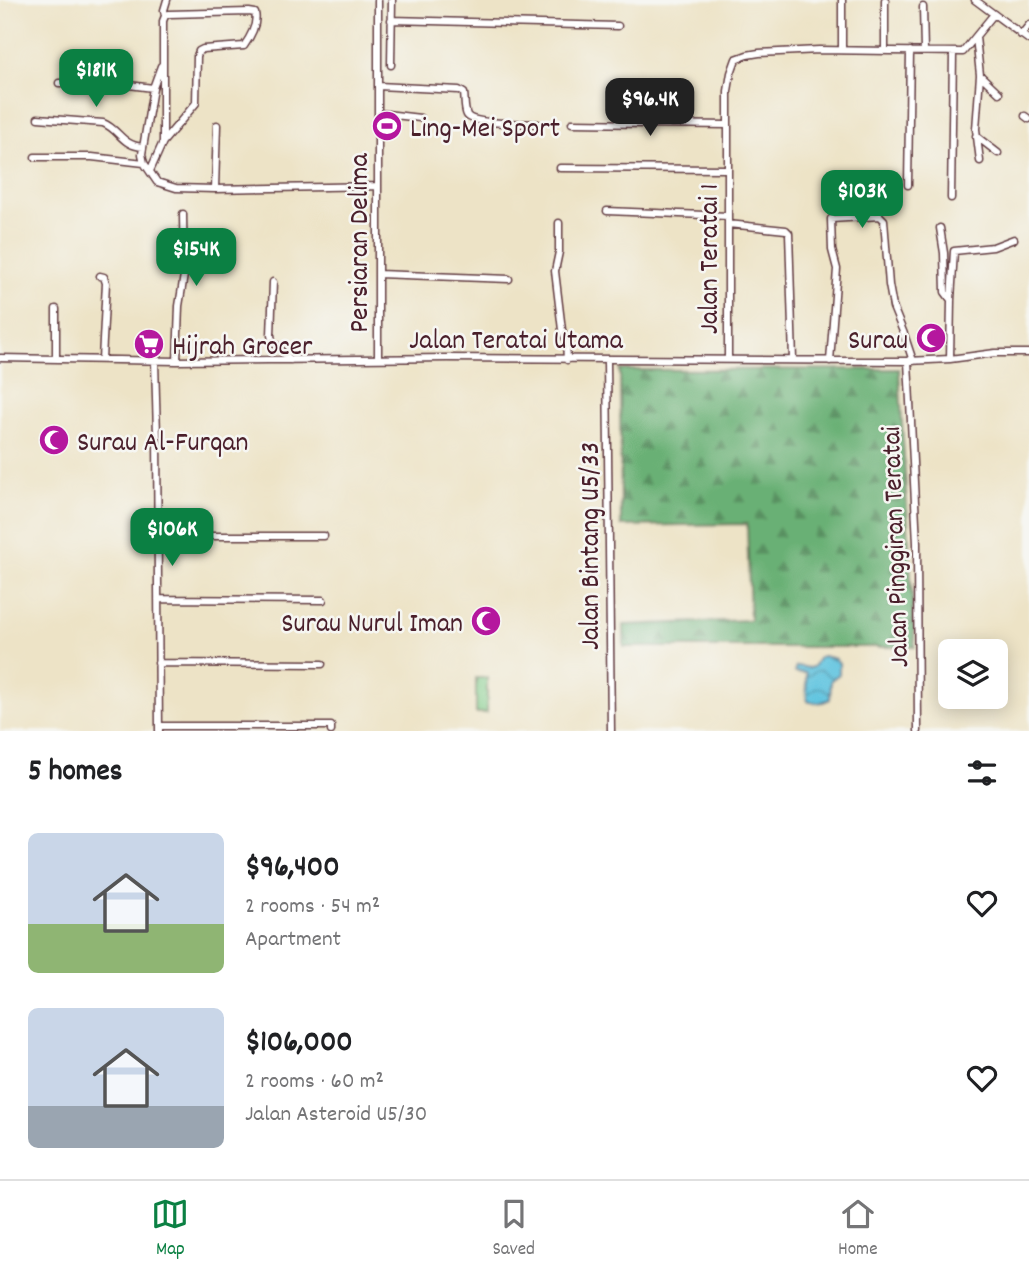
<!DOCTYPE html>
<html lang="en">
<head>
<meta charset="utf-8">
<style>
  :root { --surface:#fff; --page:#f6f6f6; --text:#202124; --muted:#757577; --line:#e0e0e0; --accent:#0b8043 }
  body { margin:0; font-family:Dekko,sans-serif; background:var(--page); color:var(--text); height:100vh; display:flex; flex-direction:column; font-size:26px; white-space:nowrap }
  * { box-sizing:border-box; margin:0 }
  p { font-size:23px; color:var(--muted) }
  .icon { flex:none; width:38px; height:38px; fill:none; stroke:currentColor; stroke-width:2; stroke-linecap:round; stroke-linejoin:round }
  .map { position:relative; height:731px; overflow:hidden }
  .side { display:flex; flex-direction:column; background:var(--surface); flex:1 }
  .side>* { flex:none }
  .buttons { position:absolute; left:938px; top:639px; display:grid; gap:14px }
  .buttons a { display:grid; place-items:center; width:70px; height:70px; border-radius:10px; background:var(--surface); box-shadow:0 4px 18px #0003; font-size:35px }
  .price { position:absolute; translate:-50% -60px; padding:0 16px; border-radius:14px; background:var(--accent); color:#fff; font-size:23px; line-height:46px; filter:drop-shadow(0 2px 4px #0008) }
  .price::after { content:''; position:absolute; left:50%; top:42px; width:21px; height:16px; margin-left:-10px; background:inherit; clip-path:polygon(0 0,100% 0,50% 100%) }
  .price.current { background:#222; color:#fff }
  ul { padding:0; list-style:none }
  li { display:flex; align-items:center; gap:21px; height:175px; padding:0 28px }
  li span { display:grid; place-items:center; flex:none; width:196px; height:140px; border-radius:10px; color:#555 }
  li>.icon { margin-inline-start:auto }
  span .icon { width:84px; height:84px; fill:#fffc; stroke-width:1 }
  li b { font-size:30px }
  h2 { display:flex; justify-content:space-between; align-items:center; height:84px; padding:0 28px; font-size:30px }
  .tab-bar { display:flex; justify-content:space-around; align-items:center; height:98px; border-top:2px solid var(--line); background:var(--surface); font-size:19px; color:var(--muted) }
  .tab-bar a { display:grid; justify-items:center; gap:4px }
  .tab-bar .current { color:var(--accent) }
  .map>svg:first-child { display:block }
  .forest { fill:url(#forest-firs); stroke:#5a6850; stroke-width:2 }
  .park { fill:#82cc89; stroke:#66765a; stroke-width:2 }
  .water { fill:url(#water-waves); stroke:#567286; stroke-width:2 }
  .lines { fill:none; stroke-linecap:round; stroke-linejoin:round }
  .street-casing { stroke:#623c42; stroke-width:9 }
  .street { stroke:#fff; stroke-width:6 }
  .labels { text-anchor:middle; stroke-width:5; stroke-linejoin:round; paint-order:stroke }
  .poi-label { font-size:28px; fill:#4a1f2b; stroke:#f6f6f2; text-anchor:start }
  .street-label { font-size:28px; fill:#4a1f2b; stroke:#f6f6f2 }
</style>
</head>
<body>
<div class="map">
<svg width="1029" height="731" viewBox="0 0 1029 731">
  <defs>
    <pattern id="forest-firs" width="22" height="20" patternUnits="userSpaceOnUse" patternTransform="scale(1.75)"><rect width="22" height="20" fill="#69b075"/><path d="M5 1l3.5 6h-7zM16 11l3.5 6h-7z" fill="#588f60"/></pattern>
    <pattern id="water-waves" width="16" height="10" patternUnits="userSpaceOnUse" patternTransform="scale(1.75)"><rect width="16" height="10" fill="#62c5e0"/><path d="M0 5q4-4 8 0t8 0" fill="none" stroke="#539fb6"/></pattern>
  </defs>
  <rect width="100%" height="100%" fill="#f6f6f2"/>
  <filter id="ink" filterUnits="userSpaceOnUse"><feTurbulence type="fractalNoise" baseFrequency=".0143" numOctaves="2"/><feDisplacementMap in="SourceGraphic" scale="14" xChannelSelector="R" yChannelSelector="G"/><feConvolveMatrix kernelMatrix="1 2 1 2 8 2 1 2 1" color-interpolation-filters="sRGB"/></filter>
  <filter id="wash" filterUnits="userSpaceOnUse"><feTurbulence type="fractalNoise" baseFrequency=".00686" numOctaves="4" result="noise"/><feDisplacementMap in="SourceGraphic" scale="28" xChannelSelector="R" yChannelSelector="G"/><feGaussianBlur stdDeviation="1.57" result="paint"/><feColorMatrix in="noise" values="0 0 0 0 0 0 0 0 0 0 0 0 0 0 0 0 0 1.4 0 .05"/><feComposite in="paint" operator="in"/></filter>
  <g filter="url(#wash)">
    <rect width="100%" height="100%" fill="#ede3c6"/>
    <path class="forest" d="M 899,369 L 915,647 L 624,647 L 624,625 L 750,620 L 747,524 L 621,526 L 620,370 Z"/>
    <path class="park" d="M 476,678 L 487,678 L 487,713 L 476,713 Z"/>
    <path class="water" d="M 823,656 L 835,659 L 839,663 L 839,674 L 831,680 L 830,699 C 822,703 816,704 807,701 L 806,673 L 795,672 L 795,668 L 797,666 L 809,668 L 813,667 L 819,657 Z"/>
  </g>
  <g filter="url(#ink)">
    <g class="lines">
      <g class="street-casing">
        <path id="street" d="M 378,0 L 378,359
          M 975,0 L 1029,40
          M 923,7 L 924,51
          M 165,16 L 164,10 L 167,0
          M 391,20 L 618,26
          M 1021,35 L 1029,25
          M 976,37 L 980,75 L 976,129 L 980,161
          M 842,50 L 842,0
          M 885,50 L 885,0
          M 391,65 L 392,0
          M 161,66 L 153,88 L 142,154 L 144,163 L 157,182 L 176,188 L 215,189 L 378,186
          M 980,75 L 999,93
          M 59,83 L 121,84 L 153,88
          M 378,86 L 459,90 L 464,93 C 465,99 464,109 467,115 C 473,125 526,123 538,124
          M 378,113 L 420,118
          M 1025,116 L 1029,119
          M 38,118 L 103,123 C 119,129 122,146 143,147
          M 572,123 L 728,125
          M 976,136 L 998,153
          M 35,157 L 92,157 L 144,163
          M 560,168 L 728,169
          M 150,171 L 163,142 L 196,103 L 197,56 L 199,51 L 203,49 L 244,46 C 251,36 258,24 255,13 L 249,12 L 169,14 L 165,16 L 163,21 L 163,142
          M 908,185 L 910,51
          M 215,189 L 217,125
          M 951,198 L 953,53
          M 607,211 L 728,216
          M 559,223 L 559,252 L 555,271 L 562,330 L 566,340 L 567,360
          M 728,224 L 786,230 L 789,233 L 793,360
          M 940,228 L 944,253 L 945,292 L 951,300
          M 378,274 L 509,279
          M 100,276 L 104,277 L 106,283 L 102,359
          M 273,282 L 271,335 L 272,341 L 291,360
          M 0,358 L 177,361 L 447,358 L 908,361 L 950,359 L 995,353 L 1029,353
          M 56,358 L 56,309
          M 728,359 L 728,91 L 731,73 L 736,59 L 747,55 L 759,53 L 819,50 L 963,52 L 994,14
          M 950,359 L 951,300 L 954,251 L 993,247 L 1014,239
          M 607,360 L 611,731
          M 155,361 L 157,435 L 159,731
          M 177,361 L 179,306 L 184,275 L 183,214
          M 830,361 L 837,269 L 832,250 L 831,219 L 880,216 L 884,220 L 889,285 L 893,307 L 904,334 L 913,361
          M 908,361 L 917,543 L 918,731
          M 158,536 L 324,536
          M 158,599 L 323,600
          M 158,663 L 322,664
          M 159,726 L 331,726 L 331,731"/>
      </g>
      <use href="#street" class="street"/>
    </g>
  </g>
  <defs>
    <g id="stadium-disc" transform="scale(1.575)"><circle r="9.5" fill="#b5179e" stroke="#f6f6f2"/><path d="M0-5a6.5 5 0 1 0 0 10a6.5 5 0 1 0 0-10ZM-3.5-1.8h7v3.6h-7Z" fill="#fff"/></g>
    <g id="mosque-disc" transform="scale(1.575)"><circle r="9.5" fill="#b5179e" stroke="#f6f6f2"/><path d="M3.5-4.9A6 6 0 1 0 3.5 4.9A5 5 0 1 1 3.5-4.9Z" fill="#fff"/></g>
    <g id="supermarket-disc" transform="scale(1.575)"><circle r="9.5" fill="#b5179e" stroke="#f6f6f2"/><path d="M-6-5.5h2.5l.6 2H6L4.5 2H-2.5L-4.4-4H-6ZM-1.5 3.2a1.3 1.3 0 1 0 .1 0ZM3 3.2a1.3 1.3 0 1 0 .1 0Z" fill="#fff"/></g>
  </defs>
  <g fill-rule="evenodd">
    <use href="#stadium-disc" x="387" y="126"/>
    <use href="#mosque-disc" x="931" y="338"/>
    <use href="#supermarket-disc" x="149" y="344"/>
    <use href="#mosque-disc" x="54" y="440"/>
    <use href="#mosque-disc" x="486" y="621"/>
  </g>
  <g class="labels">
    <g class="poi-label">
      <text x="410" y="136">Ling-Mei Sport</text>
      <text x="908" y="348" text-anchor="end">Surau</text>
      <text x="172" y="354">Hijrah Grocer</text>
      <text x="77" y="450">Surau Al-Furqan</text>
      <text x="463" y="631" text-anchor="end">Surau Nurul Iman</text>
    </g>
    <g class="street-label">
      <text transform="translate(357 243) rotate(-90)" y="10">Persiaran Delima</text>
      <text transform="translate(707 259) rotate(-90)" y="10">Jalan Teratai 1</text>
      <text x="516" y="348">Jalan Teratai Utama</text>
      <text transform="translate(588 546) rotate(-90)" y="10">Jalan Bintang U5/33</text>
      <text transform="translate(893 547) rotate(-92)" y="10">Jalan Pinggiran Teratai</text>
    </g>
  </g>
</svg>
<div class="buttons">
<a><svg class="icon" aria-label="layers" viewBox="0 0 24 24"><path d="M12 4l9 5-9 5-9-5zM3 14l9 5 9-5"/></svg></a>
</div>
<b class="price" style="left:96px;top:109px">$181K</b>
<b class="price current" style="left:650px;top:138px">$96.4K</b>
<b class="price" style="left:862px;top:230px">$103K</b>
<b class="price" style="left:196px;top:288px">$154K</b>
<b class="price" style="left:172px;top:568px">$106K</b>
</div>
<section class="side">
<h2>5 homes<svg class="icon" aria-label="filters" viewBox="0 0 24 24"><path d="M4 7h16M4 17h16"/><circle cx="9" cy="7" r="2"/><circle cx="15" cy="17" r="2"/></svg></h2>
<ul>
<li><span style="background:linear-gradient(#c9d6e8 65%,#8fb573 0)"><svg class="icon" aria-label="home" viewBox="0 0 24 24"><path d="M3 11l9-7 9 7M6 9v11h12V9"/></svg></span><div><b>$96,400</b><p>2 rooms · 54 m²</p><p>Apartment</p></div><svg class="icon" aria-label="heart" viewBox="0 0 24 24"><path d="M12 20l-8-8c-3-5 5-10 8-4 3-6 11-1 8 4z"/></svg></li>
<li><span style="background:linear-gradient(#c9d6e8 70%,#9aa5b1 0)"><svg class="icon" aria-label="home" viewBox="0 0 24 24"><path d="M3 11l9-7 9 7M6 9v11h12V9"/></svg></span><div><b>$106,000</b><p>2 rooms · 60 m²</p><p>Jalan Asteroid U5/30</p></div><svg class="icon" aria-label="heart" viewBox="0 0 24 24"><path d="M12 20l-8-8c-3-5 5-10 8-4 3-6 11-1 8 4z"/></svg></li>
</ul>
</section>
<nav class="tab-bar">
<a class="current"><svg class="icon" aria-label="map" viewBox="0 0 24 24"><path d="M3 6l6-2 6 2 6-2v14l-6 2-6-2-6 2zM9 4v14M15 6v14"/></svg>Map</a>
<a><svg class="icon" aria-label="saved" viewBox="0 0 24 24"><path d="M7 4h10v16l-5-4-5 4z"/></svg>Saved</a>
<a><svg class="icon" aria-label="home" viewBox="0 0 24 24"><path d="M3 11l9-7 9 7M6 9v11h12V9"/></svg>Home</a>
</nav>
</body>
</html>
